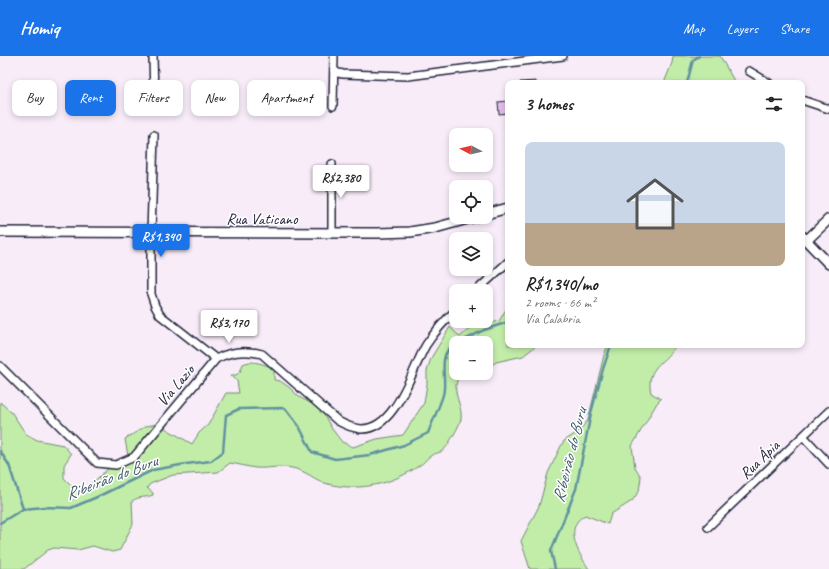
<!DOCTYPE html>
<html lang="en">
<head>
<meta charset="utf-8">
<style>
  :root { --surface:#fff; --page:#f6f6f6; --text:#222; --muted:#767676; --line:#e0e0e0; --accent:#1a73e8 }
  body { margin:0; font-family:Caveat,sans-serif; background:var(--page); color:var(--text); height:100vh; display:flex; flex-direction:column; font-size:15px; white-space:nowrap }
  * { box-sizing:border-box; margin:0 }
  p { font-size:13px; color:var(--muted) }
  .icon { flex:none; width:22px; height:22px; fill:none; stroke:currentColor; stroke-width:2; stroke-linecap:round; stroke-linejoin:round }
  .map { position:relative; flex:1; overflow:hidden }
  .details { position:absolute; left:505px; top:24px; width:300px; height:268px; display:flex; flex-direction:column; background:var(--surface); border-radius:8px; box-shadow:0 2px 6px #0003 }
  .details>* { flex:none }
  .guide { position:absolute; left:12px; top:24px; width:380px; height:36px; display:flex; gap:8px }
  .needle { width:26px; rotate:277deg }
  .fabs { position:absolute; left:449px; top:72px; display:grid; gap:8px }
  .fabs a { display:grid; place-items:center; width:44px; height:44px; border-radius:8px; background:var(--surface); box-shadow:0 2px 6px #0003; font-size:20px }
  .price { position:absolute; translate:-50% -34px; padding:0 9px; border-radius:4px; background:#fff; color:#222; font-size:13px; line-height:26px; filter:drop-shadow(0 1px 2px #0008) }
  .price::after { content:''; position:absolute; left:50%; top:24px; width:12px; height:9px; margin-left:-6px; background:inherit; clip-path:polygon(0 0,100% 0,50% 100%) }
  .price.current { background:var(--accent); color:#fff }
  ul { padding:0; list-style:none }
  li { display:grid; align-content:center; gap:8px; height:212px; padding:0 20px }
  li+li { border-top:1px solid var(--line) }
  li span { display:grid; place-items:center; height:124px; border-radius:8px; color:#555 }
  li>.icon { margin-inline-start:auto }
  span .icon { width:72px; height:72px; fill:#fffc; stroke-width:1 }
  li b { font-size:17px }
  h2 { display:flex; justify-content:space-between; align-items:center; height:48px; padding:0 20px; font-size:17px }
  .pill { padding:0 14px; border-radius:8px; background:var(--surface); box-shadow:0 2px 6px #0003; font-size:14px; line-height:36px }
  .pill.current { background:var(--accent); color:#fff }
  header { display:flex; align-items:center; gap:24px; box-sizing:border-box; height:56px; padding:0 20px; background:var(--accent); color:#fff }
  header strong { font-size:19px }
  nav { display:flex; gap:22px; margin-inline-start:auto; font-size:14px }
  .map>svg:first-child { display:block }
  .green { fill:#c2eda9; stroke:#728872 }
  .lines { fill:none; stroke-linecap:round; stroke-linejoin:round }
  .stream { stroke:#61929f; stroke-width:2.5 }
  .building { fill:#e3bee8; stroke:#22223b }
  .street-casing { stroke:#22223b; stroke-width:10 }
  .secondary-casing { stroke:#22223b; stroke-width:12 }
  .street { stroke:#fff; stroke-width:7 }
  .secondary { stroke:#fff; stroke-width:9 }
  .labels { text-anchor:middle; stroke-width:3; stroke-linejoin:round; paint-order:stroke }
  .street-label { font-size:16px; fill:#22223b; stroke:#fff }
  .water-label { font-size:17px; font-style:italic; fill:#425a6d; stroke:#fff }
</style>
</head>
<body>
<header>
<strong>Homiq</strong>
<nav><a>Map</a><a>Layers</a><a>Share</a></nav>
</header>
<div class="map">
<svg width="829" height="513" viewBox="0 0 829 513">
  <rect width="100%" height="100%" fill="#f7ecf8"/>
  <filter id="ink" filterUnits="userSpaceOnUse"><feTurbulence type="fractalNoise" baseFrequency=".025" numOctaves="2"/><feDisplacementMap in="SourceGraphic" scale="8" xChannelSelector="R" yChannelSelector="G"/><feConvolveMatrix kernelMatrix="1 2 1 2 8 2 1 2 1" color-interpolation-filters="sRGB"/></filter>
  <g filter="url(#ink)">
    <path class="green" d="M 673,0 L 720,0 L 733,23 L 734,27 L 664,27 L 672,7 Z
      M 508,251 L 508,289 L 537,289 L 523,300 L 496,306 L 486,313 L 486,287 L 456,287 L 456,317 L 462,317 C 460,319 457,322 457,325 C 452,337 463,350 461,363 C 459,370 454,379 450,385 C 442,400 439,394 429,401 C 426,403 424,407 420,409 C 393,428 361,436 328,428 C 316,425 305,414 292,412 C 280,409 269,413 256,412 C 247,411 238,408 230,407 L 218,416 L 173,419 L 150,428 L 147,432 L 153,437 L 153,439 C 146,442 139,440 132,445 L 133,468 L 120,494 L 112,496 L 93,490 L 78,494 L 54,492 L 48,494 L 24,513 L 0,513 L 0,346 L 12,357 L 26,378 L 37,384 L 63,389 L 71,398 L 64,409 L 64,422 L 73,431 L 82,436 L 109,412 L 128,400 L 125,383 L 146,370 L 158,368 L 192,388 L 199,377 L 208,369 L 226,337 L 239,337 L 237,325 L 231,319 L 236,319 L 240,316 L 243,308 C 252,303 265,309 274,312 L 274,324 L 280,325 L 290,332 L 299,341 L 320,352 L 332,373 L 342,386 L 353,391 L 377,383 L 403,379 L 424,347 L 427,328 L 427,315 L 431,302 L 450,271 L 460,281 L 474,268 L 487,268 L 499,265 L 505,255 Z
      M 608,289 L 676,289 C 666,307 645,310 651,337 L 661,343 L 657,347 L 632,390 L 635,411 L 641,421 L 639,435 L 632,445 L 611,458 L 608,468 L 585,459 C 563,471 578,497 589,513 L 530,513 L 521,485 L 539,450 L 548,417 L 561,390 L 564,385 L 578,376 L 588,364 L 604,299 Z"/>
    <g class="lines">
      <path class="stream" d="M 687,27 L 693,4 L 699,0
        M 458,287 L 484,274 L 508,266
        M 0,395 L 9,409 L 23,453
        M 0,467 L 23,453 L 44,451 L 71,452 L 97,441 L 153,414 L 186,408 L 211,405 L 223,396 L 226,359 L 239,353 L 285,352 L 299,370 L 312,396 L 335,403 L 370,399 L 404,389 L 428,377 C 433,364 439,352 443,339 C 448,322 435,298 456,288
        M 555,513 L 551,495 L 576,433 L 591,357 L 603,313 L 611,289"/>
    </g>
    <path class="building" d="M 536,25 L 536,27 L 520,27 L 520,26 Z
      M 508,45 L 508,57 L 499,58 L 498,46 Z"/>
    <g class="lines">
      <g class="street-casing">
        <path id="street" d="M 153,0 L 154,41
          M 334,14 L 338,17 L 343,18 L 408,20 L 563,0
          M 749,15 L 769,27
          M 802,44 L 829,53
          M 333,50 L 334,0
          M 154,79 L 151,177 L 151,238 L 155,250 L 160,259 L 216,303
          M 332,108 L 332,177
          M 476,235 L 508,206
          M 0,310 L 97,407 L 116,409 L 134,401 L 216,303 C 230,295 246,294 262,298 L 338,365 C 345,369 353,372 361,373 C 396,374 412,313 426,289 C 434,277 445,264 456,254
          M 803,380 L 829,408
          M 708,471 L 829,355"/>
      </g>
      <g class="secondary-casing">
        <path id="secondary" d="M 486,158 L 508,152
          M 0,176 L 377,177 L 410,176 L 435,172 L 475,161
          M 802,180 L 829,208
          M 807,184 L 829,163"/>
      </g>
      <use href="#street" class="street"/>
      <use href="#secondary" class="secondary"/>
    </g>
  </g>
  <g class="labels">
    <g class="street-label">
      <text x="262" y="168">Rua Vaticano</text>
      <text transform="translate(175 329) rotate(-50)" y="6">Via Lazio</text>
      <text transform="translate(759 403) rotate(-44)" y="6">Rua Ápia</text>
    </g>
    <g class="water-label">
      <text transform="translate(569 399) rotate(-76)" y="6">Ribeirão do Buru</text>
      <text transform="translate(111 421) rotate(-21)" y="6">Ribeirão do Buru</text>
    </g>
  </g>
</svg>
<div class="fabs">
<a><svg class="needle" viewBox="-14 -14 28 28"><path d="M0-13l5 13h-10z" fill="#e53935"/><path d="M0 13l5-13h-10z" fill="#767676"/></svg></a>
<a><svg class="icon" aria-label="locate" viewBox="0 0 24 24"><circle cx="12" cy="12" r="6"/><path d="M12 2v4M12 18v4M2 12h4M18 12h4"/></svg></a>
<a><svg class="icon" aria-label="layers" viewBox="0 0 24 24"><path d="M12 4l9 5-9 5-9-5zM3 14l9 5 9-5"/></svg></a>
<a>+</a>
<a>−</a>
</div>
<b class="price" style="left:341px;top:143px">R$2,380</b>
<b class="price current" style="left:161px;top:202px">R$1,340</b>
<b class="price" style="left:229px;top:288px">R$3,170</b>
<div class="guide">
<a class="pill">Buy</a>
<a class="pill current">Rent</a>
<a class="pill">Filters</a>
<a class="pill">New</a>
<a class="pill">Apartment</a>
</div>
<section class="details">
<h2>3 homes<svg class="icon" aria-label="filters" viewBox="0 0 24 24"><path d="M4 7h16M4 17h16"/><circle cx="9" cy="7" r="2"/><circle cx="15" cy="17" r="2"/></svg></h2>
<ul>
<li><span style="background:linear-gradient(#c9d6e8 65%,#b9a48a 0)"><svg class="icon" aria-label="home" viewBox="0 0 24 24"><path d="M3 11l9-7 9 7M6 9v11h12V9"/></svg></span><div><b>R$1,340/mo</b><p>2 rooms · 66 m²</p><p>Via Calabria</p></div></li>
</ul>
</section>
</div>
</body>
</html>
